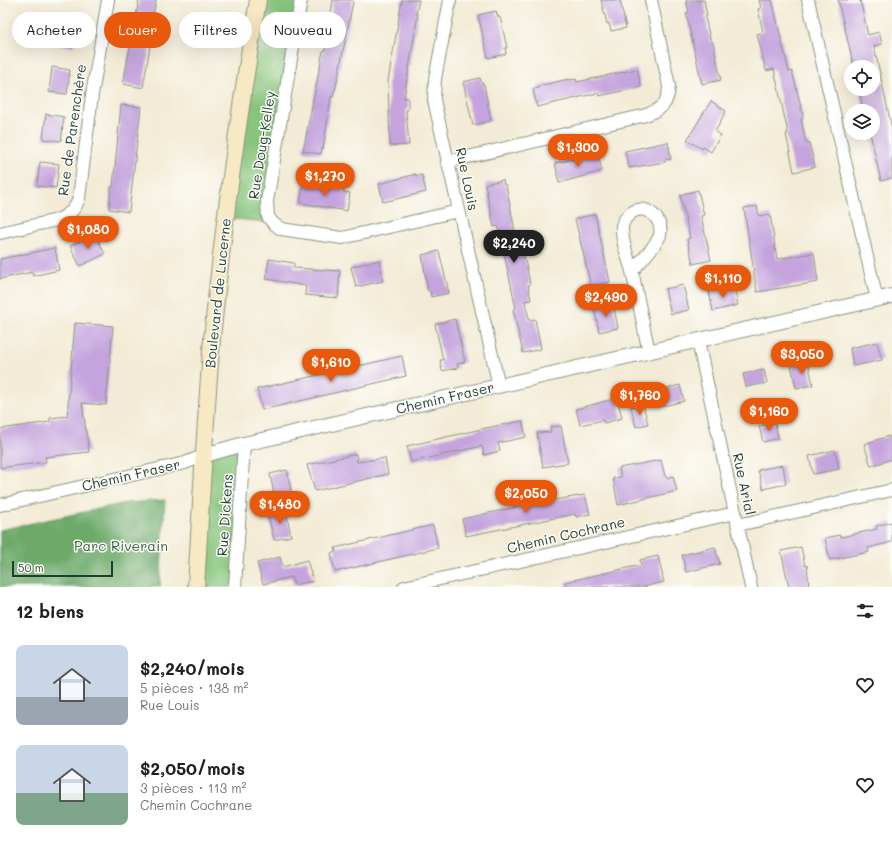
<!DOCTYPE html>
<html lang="fr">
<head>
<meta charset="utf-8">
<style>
  :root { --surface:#fff; --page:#f6f6f6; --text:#202124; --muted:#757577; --accent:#ea580c }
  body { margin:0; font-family:Mali,sans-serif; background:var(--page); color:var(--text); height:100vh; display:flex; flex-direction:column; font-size:15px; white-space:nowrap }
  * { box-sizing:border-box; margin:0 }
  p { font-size:13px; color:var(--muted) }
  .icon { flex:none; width:22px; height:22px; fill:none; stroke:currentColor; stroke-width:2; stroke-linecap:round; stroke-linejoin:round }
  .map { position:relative; height:587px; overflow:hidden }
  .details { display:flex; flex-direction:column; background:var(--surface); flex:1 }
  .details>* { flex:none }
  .top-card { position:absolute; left:12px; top:12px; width:400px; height:36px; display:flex; gap:8px }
  .fabs { position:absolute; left:844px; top:60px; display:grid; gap:8px }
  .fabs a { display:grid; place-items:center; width:36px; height:36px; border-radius:50%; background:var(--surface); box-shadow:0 4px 16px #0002; font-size:20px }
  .scale { position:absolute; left:12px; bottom:10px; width:101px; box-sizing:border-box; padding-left:4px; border:2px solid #1f3d34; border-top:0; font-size:11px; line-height:14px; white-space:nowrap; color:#1f3d34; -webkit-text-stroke:3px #fdfcf7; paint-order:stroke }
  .price { position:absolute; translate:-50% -34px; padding:0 9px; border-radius:14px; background:var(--accent); color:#fff; font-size:13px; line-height:26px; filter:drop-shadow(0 1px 2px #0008) }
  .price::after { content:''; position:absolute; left:50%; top:24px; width:12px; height:9px; margin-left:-6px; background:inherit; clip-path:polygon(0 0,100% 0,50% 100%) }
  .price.on { background:#222; color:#fff }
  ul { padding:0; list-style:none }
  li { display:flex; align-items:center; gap:12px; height:100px; padding:0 16px }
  li span { display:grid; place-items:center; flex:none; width:112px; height:80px; border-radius:8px; color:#555 }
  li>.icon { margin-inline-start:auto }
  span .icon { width:48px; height:48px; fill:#fffc; stroke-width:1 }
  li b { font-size:17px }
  h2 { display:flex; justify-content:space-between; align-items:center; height:48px; padding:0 16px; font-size:17px }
  .tag { padding:0 14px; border-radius:18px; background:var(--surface); box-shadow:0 4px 16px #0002; font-size:14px; line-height:36px }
  .tag.on { background:var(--accent); color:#fff }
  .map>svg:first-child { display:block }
  .green { fill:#87c47b; stroke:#538058 }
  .forest { fill:#6daa6b; stroke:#467450 }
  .building { fill:#c5a4de }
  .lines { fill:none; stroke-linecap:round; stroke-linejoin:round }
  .minor-casing { stroke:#899484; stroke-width:14 }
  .tertiary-casing { stroke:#899484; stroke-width:16 }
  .secondary-casing { stroke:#899484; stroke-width:18 }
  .minor { stroke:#fff; stroke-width:12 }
  .tertiary { stroke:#fff; stroke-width:14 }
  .secondary { stroke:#f7e9c3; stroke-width:16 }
  .labels { text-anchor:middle; stroke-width:3; stroke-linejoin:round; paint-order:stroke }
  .street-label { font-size:14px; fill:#1f3d34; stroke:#fdfcf7 }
  .park-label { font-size:14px; fill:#395f46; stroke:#fdfcf7 }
</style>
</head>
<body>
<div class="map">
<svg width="892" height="587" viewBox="0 0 892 587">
  <rect width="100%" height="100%" fill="#fdfcf7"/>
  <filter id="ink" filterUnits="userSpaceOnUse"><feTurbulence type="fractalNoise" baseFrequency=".025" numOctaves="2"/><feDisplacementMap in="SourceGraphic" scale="8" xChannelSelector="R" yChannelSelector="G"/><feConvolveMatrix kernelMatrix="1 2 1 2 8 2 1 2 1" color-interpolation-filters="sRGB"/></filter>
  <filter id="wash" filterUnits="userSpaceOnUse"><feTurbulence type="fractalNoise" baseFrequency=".012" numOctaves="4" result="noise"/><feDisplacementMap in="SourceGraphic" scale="16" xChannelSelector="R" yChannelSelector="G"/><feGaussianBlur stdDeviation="0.9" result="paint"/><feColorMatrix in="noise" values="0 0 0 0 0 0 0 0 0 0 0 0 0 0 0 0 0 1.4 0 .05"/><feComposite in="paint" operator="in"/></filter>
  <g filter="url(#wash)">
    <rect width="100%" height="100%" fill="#f3ebd5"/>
    <path class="green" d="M 258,0 L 301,0 L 267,201 L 273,223 L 226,218 Z
      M 244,444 L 235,587 L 196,587 L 205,455 Z"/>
    <path class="forest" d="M 165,500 L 160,587 L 0,587 L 0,530 L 126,503 Z"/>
    <g id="blocks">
      <path class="building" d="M 139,0 L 156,0 L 152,22 L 154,22 L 143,88 L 123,84 Z
        M 333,0 L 352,0 L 353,2 L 335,91 L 334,91 L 333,97 L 331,97 L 323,149 L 322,148 L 321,154 L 303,151 L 323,51 L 325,51 Z
        M 402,0 L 419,0 L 416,14 L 418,14 L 404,98 L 408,98 L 408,110 L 406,110 L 409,145 L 390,146 L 388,81 Z
        M 601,0 L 620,0 L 626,28 L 611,31 L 609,23 L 607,24 Z
        M 686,0 L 704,0 L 707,16 L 705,17 L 711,42 L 713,42 L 721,80 L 702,84 L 686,13 L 689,13 Z
        M 759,0 L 772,0 L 789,72 L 792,71 L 802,111 L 803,118 L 801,119 L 806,143 L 809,142 L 815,167 L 794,172 L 786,134 L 788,133 L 774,69 L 766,71 L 757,34 L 763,32 L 758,9 L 761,8 Z
        M 838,0 L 860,0 L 868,35 L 879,32 L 882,44 L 874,46 L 892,129 L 892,178 L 881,181 L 870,133 L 873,133 L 873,111 L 863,111 L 859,89 L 873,89 L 873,67 L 854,67 Z
        M 496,11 L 498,17 L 500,17 L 507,48 L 505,48 L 506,54 L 488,58 L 478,15 Z
        M 60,20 L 77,23 L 73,47 L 56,44 Z
        M 52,67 L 70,70 L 67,94 L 49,92 Z
        M 637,69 L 641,87 L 599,96 L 598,93 L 537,107 L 533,89 L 539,88 L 538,86 L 569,79 L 569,80 L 576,79 L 577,82 Z
        M 480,78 L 482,84 L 484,84 L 491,121 L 473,125 L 463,82 Z
        M 711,101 L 726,111 L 715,132 L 721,135 L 711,152 L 703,147 L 702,149 L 687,140 Z
        M 121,105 L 141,107 L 129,212 L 109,209 L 111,187 L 113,187 Z
        M 46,114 L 64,117 L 61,141 L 43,139 Z
        M 668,142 L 671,159 L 665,160 L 665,162 L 629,168 L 625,151 Z
        M 598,154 L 602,171 L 559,183 L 555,163 Z
        M 40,162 L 59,164 L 56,188 L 37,186 Z
        M 416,174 L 416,176 L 422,175 L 426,192 L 383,202 L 379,184 Z
        M 503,180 L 504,185 L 506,185 L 517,242 L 519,241 L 522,247 L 529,278 L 530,285 L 528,285 L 531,300 L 525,301 L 529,320 L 535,319 L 541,349 L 523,353 L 513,309 L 516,308 L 498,226 L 494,227 L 485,184 Z
        M 310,184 L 344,190 L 343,192 L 350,193 L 347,211 L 300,203 L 303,185 L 310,186 Z
        M 698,190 L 704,215 L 701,216 L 711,260 L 693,264 L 687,239 L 690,238 L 680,195 Z
        M 757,206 L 759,216 L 770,214 L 777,259 L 814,253 L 818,282 L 757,292 L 744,208 Z
        M 595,214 L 610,282 L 591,286 L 575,219 Z
        M 95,234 L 105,254 L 80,266 L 70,246 Z
        M 55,248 L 59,270 L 33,276 L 32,272 L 0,279 L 0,259 Z
        M 439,251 L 449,293 L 431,297 L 430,291 L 428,291 L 422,255 Z
        M 269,259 L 294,263 L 294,268 L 340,271 L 338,298 L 305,295 L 306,286 L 266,279 Z
        M 379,260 L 383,281 L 356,287 L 351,267 Z
        M 683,285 L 689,310 L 671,314 L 665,289 Z
        M 734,287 L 738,305 L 713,311 L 709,292 Z
        M 613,303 L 618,328 L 599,332 L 594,307 Z
        M 455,319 L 465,362 L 457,364 L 458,368 L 442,371 L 440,360 L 443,360 L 435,324 Z
        M 75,323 L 113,326 L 106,405 L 82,403 L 89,452 L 45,457 L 46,462 L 0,468 L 0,429 L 50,422 L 50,418 L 67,416 Z
        M 877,342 L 882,360 L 853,366 L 850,348 Z
        M 402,356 L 406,376 L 262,410 L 257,389 Z
        M 803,362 L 808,362 L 813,385 L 796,388 L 791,365 Z
        M 764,370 L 767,383 L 746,387 L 743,374 Z
        M 680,385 L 684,401 L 659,407 L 655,391 Z
        M 617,398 L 622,418 L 604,423 L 603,420 L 580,425 L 576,409 Z
        M 643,404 L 648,424 L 636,427 L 631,407 Z
        M 522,421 L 526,437 L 498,443 L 500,451 L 484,455 L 482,446 L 411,462 L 407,446 L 486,428 Z
        M 775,423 L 778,438 L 763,442 L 759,426 Z
        M 561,426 L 568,463 L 543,467 L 537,433 L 551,432 L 550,427 Z
        M 889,436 L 892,445 L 892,459 L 871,466 L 864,444 Z
        M 835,450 L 839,469 L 813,474 L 809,456 Z
        M 356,454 L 357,462 L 385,458 L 388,474 L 315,491 L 307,465 Z
        M 661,460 L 665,476 L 667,478 L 673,476 L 677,491 L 618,505 L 613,478 L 621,477 L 619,468 Z
        M 783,465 L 786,484 L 763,489 L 758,470 Z
        M 287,470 L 292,496 L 275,499 L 270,474 Z
        M 585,495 L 590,514 L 576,517 L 575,514 L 466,536 L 462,519 L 521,506 L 520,500 L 535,496 L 537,503 Z
        M 286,511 L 291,536 L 274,540 L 268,515 Z
        M 892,522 L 892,542 L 868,548 L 869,552 L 830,560 L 825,538 L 840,535 L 841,537 L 877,529 L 876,526 Z
        M 433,525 L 438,548 L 335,572 L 331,553 L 336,552 L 335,548 Z
        M 715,547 L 720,564 L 686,572 L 682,555 Z
        M 801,547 L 805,566 L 807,565 L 809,587 L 789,587 L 781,551 Z
        M 658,556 L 664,582 L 643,587 L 566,587 L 565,582 L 641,565 L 640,560 Z
        M 280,557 L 283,567 L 307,560 L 313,581 L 294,585 L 291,577 L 263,584 L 257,563 Z"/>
    </g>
  </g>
  <g filter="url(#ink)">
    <use href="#blocks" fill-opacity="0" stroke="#899484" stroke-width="1"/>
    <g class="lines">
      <g class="minor-casing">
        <path id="minor" d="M 301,0 L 267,201 L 268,217 L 273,223 L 281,229 L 342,238 L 458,211
          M 450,0 L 435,79 L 434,100 L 499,386
          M 808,0 L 877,300
          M 447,162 L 646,115 C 662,109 668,104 669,86 L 651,0
          M 0,233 L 57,220 C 69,215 75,210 79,198 L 92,95 L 108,0
          M 632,271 C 639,263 657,245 660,235 C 664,217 642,200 628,216 C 625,218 623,223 622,226 C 621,241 628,257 632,271 C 638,298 643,325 649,352
          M 698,341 L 751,587
          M 0,505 L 185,463 L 205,455
          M 738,525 L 892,490
          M 235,587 L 244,444
          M 404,587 L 735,513"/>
      </g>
      <g class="tertiary-casing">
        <path id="tertiary" d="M 205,455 L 244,444 L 892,296"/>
      </g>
      <g class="secondary-casing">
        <path id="secondary" d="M 196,587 C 201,505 205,421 212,339 C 223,226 239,112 258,0"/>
      </g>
      <use href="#minor" class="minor"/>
      <use href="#tertiary" class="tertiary"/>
      <use href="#secondary" class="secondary"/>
    </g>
  </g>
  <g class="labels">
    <g class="street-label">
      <text transform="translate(72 130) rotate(-82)" y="5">Rue de Parenchère</text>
      <text transform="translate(262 145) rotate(-81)" y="5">Rue Doug-Kelley</text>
      <text transform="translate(467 179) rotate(78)" y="5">Rue Louis</text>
      <text transform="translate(218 293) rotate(-84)" y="5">Boulevard de Lucerne</text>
      <text transform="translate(445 398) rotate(-13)" y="5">Chemin Fraser</text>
      <text transform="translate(131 475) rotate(-13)" y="5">Chemin Fraser</text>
      <text transform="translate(744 484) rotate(78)" y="5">Rue Arial</text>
      <text transform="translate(225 515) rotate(-86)" y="5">Rue Dickens</text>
      <text transform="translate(566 535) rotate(-13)" y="5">Chemin Cochrane</text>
    </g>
    <g class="park-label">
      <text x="121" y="551">Parc Riverain</text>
    </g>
  </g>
</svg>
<div class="fabs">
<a><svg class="icon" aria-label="locate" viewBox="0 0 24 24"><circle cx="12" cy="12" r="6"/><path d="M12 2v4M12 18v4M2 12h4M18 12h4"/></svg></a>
<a><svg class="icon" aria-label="layers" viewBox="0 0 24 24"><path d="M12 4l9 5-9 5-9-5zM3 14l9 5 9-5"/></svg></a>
</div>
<div class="scale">50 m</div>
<b class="price" style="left:578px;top:168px">$1,300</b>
<b class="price" style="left:325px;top:197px">$1,270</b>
<b class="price" style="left:88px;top:250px">$1,080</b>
<b class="price on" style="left:514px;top:264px">$2,240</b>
<b class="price" style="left:723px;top:299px">$1,110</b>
<b class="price" style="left:606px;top:318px">$2,490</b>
<b class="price" style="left:802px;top:375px">$3,050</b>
<b class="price" style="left:331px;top:383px">$1,610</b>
<b class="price" style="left:640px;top:416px">$1,760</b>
<b class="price" style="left:769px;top:432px">$1,160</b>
<b class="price" style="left:526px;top:514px">$2,050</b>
<b class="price" style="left:280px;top:525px">$1,480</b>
<div class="top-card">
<a class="tag">Acheter</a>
<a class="tag on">Louer</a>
<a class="tag">Filtres</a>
<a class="tag">Nouveau</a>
</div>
</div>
<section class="details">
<h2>12 biens<svg class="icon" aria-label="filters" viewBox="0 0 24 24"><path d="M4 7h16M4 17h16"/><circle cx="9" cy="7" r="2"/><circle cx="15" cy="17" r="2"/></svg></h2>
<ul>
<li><span style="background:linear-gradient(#c9d6e8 65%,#9aa5b1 0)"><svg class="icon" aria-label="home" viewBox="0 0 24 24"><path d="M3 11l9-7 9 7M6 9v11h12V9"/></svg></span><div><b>$2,240/mois</b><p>5 pièces · 138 m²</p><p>Rue Louis</p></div><svg class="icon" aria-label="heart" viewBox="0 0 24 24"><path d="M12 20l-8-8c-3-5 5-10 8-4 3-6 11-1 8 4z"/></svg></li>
<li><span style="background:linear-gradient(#c9d6e8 60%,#7fa58c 0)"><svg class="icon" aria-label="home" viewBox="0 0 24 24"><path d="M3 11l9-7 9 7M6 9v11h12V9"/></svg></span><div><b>$2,050/mois</b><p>3 pièces · 113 m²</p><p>Chemin Cochrane</p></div><svg class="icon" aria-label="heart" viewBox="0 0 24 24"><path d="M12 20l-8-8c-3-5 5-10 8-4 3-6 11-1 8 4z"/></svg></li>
</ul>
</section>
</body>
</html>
